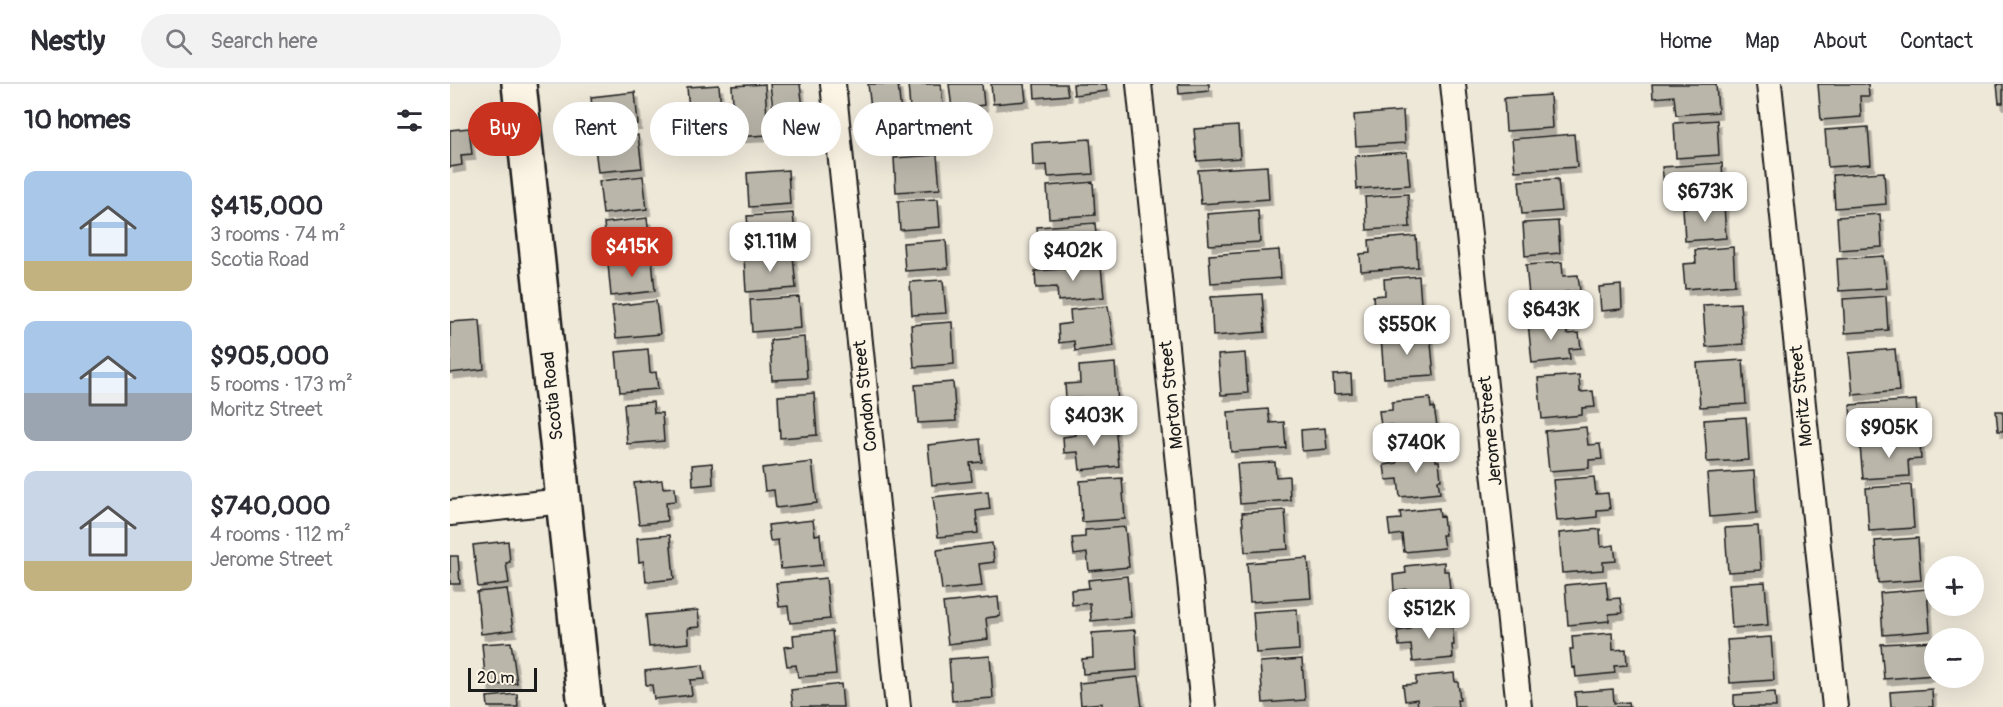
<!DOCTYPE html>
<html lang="en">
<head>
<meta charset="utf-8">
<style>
  :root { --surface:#fff; --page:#f2f2f3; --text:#2b2b33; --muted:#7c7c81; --line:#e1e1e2; --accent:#c8321e }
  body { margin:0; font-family:Pangolin,sans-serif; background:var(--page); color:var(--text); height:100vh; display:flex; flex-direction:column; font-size:22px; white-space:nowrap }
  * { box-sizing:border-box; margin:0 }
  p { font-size:20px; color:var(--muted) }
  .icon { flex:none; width:33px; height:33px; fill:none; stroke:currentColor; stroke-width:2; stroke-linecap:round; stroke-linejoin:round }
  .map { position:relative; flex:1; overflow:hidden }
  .sheet { display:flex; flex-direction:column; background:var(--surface); width:450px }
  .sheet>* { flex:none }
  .guide { position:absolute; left:18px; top:18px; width:570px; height:54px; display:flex; gap:12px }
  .fabs { position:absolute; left:1474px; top:472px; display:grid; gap:12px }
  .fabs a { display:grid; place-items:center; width:60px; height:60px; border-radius:50%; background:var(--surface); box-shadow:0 6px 24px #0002; font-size:30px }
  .scale { position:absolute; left:18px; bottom:15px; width:69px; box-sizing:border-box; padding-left:6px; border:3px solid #1c1c1c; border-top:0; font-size:16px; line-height:21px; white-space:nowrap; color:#1c1c1c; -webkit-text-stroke:4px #fcf5e5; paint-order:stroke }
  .price { position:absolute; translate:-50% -51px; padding:0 14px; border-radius:12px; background:#fff; color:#222; font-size:20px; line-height:39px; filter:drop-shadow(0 2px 3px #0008) }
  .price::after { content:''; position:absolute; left:50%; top:36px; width:18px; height:14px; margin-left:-9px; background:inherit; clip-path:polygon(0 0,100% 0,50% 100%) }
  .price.active { background:var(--accent); color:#fff }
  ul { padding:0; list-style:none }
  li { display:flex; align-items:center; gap:18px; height:150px; padding:0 24px }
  li span { display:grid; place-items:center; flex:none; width:168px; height:120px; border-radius:12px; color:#555 }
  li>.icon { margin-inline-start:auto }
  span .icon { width:72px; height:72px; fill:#fffc; stroke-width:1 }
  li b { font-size:26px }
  h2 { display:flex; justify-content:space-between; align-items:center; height:72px; padding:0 24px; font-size:26px }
  .chip { padding:0 21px; border-radius:27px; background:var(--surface); box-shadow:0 6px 24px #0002; font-size:21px; line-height:54px }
  .chip.active { background:var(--accent); color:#fff }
  header { display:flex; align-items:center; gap:36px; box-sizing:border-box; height:84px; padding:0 30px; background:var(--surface); border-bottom:2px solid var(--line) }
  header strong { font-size:28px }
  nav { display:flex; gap:33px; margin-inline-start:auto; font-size:21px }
  .search { width:420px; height:54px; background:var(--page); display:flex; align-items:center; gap:15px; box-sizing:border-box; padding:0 21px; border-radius:33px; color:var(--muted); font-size:22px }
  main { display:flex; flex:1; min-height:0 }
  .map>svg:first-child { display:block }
  .building { fill:#bab6aa; stroke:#1c1c1c; stroke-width:1.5; filter:url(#shadow) }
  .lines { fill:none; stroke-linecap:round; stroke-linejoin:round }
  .street-casing { stroke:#1c1c1c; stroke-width:28 }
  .secondary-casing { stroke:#1c1c1c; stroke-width:38 }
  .street { stroke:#fcf5e5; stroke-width:24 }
  .secondary { stroke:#fcf5e5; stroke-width:33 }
  .labels { text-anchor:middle; stroke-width:5; stroke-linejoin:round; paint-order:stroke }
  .street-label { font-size:18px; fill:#1c1c1c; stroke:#fcf5e5 }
</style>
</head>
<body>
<header>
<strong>Nestly</strong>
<div class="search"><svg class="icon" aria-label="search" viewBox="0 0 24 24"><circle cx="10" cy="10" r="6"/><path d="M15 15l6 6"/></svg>Search here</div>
<nav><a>Home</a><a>Map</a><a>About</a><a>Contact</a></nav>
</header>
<main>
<section class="sheet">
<h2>10 homes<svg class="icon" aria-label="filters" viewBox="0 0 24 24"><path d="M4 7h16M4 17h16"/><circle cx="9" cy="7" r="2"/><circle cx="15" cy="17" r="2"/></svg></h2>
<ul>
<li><span style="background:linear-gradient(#a9c7e8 75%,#c2b280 0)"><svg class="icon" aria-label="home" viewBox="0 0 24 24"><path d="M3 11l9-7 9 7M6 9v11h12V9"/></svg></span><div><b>$415,000</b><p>3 rooms · 74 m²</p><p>Scotia Road</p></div></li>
<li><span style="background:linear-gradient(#a9c7e8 60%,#9aa5b1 0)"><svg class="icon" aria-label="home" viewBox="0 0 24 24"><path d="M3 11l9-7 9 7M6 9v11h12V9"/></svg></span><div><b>$905,000</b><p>5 rooms · 173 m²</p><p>Moritz Street</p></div></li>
<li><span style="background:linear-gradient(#c9d6e8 75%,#c2b280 0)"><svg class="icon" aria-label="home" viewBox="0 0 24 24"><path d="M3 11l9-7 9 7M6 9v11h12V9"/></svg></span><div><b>$740,000</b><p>4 rooms · 112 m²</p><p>Jerome Street</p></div></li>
</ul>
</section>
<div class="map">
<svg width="1553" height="623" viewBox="0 0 1553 623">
  <defs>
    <filter id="shadow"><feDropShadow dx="3.5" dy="6" stdDeviation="0" flood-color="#0004"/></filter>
  </defs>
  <rect width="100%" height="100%" fill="#eee8d9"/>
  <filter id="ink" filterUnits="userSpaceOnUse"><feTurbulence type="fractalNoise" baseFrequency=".0167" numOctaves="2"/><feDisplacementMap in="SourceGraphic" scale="12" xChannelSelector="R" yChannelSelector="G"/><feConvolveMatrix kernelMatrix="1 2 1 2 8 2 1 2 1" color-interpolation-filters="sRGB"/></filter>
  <g filter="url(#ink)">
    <path class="building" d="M 315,0 L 318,51 L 285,53 L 282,2 Z
      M 320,0 L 350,0 L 356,48 L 326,51 Z
      M 418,0 L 448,0 L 452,38 L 423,41 Z
      M 458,0 L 491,0 L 493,22 L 491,22 L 492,31 L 476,33 L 475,23 L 460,25 Z
      M 499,0 L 532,0 L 534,21 L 502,25 Z
      M 541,0 L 574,0 L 576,17 L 543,20 Z
      M 584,0 L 616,0 L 618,11 L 585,14 Z
      M 623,0 L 656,0 L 657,7 L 624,11 Z
      M 728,0 L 759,0 L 759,7 L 729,10 Z
      M 1202,0 L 1266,0 L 1268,28 L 1226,31 L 1224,12 L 1203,14 Z
      M 1368,0 L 1418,0 L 1419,12 L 1410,12 L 1411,33 L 1371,36 Z
      M 1547,0 L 1553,0 L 1553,19 L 1549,19 Z
      M 1547,0 L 1553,0 L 1553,19 L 1549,19 Z
      M 269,1 L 273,45 L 241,48 L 237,3 Z
      M 185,8 L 188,40 L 144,45 L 141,13 Z
      M 1100,11 L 1102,44 L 1056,47 L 1054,14 Z
      M 953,27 L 955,59 L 906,62 L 904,31 Z
      M 1267,36 L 1269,71 L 1226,74 L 1224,39 Z
      M 788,42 L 790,74 L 747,77 L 744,45 Z
      M 1418,43 L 1421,80 L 1378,83 L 1375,46 Z
      M 19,44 L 22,70 L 11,71 L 12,81 L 0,83 L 0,46 Z
      M 1124,50 L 1127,83 L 1065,87 L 1062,55 Z
      M 188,51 L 192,84 L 148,88 L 144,56 Z
      M 640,55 L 643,90 L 598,93 L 597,81 L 583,82 L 582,59 Z
      M 957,68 L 960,101 L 907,105 L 905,72 Z
      M 487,71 L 490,105 L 446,108 L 444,74 Z
      M 1272,79 L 1274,112 L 1230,115 L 1229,100 L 1214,101 L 1212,83 Z
      M 817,82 L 819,115 L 751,120 L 748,86 Z
      M 338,86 L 340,120 L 299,123 L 297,89 Z
      M 1434,88 L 1436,120 L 1385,124 L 1383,91 Z
      M 193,92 L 197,125 L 153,130 L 149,97 Z
      M 1108,95 L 1111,127 L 1072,130 L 1069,97 Z
      M 643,98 L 645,131 L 599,134 L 597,102 Z
      M 958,110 L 960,143 L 917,146 L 915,113 Z
      M 488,115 L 490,143 L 450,146 L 448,117 Z
      M 1274,121 L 1276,154 L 1235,157 L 1233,124 Z
      M 808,126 L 810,158 L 759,161 L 757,130 Z
      M 343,129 L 346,162 L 300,165 L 297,132 Z
      M 1430,130 L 1432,163 L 1389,166 L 1387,133 Z
      M 197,134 L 201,167 L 157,171 L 154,139 Z
      M 1108,137 L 1110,169 L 1075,172 L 1073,139 Z
      M 645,139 L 648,172 L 603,175 L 602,162 L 589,163 L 587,143 Z
      M 966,152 L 968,183 L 911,187 L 910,170 L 920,169 L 919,156 Z
      M 496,156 L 498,184 L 455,187 L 453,159 Z
      M 1283,163 L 1285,201 L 1235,205 L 1233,180 L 1246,179 L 1245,166 Z
      M 829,166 L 831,194 L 761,199 L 759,171 Z
      M 343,171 L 346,204 L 296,208 L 294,174 Z
      M 1434,172 L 1437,204 L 1389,207 L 1387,175 Z
      M 202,175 L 205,207 L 161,212 L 158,180 Z
      M 1112,178 L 1113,192 L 1128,191 L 1130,207 L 1115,208 L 1116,218 L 1080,222 L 1076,181 Z
      M 651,182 L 654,213 L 608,217 L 607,203 L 586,204 L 585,187 Z
      M 969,192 L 972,234 L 925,237 L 923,212 L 935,211 L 934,195 Z
      M 493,196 L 496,229 L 462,231 L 460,198 Z
      M 1171,201 L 1172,225 L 1151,227 L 1149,203 Z
      M 812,210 L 815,248 L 763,252 L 761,213 Z
      M 1436,212 L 1438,246 L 1395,249 L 1393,215 Z
      M 349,213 L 351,244 L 302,248 L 300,216 Z
      M 206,217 L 210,250 L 166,254 L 162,222 Z
      M 1290,219 L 1293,260 L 1256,263 L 1253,221 Z
      M 658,222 L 664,262 L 625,267 L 624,257 L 609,259 L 608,241 L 621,239 L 620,226 Z
      M 1115,235 L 1117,250 L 1129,249 L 1131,264 L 1119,265 L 1120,275 L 1082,279 L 1078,238 Z
      M 30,236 L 34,285 L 0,289 L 0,238 Z
      M 502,238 L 504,280 L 464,283 L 461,241 Z
      M 980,249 L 984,291 L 934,294 L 931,253 Z
      M 354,253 L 357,294 L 322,296 L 320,256 Z
      M 198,265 L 200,289 L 206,288 L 208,305 L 170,308 L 166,268 Z
      M 1445,265 L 1449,307 L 1403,311 L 1399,269 Z
      M 795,269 L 798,309 L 771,311 L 768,271 Z
      M 1293,276 L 1296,320 L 1250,323 L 1247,279 Z
      M 665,279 L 668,321 L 633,323 L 632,314 L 616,315 L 615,300 L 630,299 L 629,282 Z
      M 901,290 L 902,309 L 884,310 L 883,291 Z
      M 1129,291 L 1130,308 L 1143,307 L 1145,323 L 1132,324 L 1132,331 L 1092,335 L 1088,294 Z
      M 503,298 L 506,337 L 468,339 L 465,301 Z
      M 364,309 L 367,351 L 330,354 L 328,312 Z
      M 980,314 L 981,324 L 984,323 L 987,342 L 984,342 L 985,355 L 945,359 L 943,341 L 931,342 L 929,327 L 942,326 L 942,318 Z
      M 1466,316 L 1467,331 L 1453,332 L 1454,349 L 1402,353 L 1400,321 Z
      M 203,318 L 204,329 L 212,329 L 214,357 L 177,360 L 174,320 Z
      M 818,325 L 820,339 L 834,338 L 836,364 L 781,368 L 778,328 Z
      M 1546,327 L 1553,327 L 1553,347 L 1548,347 Z
      M 1296,333 L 1299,376 L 1257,378 L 1254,336 Z
      M 665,341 L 669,382 L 630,386 L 628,368 L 614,369 L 613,353 L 626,351 L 625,345 Z
      M 1136,343 L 1138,361 L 1150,360 L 1152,375 L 1139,376 L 1139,384 L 1099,387 L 1095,347 Z
      M 875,344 L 877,365 L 852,367 L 851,346 Z
      M 530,355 L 532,378 L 520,379 L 522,397 L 482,401 L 478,361 Z
      M 1470,357 L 1471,375 L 1458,376 L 1459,392 L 1413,395 L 1410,362 Z
      M 985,368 L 986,377 L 989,377 L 991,396 L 988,396 L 990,409 L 950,413 L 948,395 L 936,396 L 934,381 L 947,379 L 946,372 Z
      M 362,378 L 367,419 L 326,424 L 324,406 L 315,407 L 312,384 Z
      M 825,378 L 826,393 L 839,392 L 840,416 L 790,420 L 787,380 Z
      M 262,379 L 263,400 L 243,402 L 242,381 Z
      M 1304,387 L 1307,429 L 1260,433 L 1257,390 Z
      M 1144,393 L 1146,410 L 1158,409 L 1160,425 L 1147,426 L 1147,433 L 1107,437 L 1103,396 Z
      M 672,394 L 675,435 L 632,438 L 630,397 Z
      M 212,396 L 213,404 L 225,403 L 226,417 L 216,418 L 217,437 L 189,440 L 184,399 Z
      M 1461,401 L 1464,444 L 1419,447 L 1416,404 Z
      M 538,407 L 540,425 L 526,427 L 528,449 L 488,453 L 483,413 Z
      M 989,424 L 990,433 L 993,432 L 995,451 L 992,451 L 994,464 L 954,468 L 952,450 L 940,452 L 938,436 L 951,435 L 950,428 Z
      M 835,426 L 838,465 L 795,468 L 792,429 Z
      M 363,436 L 365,451 L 370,450 L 373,481 L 331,485 L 328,456 L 320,457 L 318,441 Z
      M 1308,442 L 1311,486 L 1278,488 L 1275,444 Z
      M 675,443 L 679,483 L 639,487 L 637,469 L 624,471 L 622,454 L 635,453 L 635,446 Z
      M 1150,445 L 1151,463 L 1164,461 L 1166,477 L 1153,478 L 1153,486 L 1112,489 L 1109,449 Z
      M 220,451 L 224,495 L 196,498 L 194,477 L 189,478 L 187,454 Z
      M 1468,454 L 1471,496 L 1428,499 L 1425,457 Z
      M 58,457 L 60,478 L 56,479 L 59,499 L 28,503 L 23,461 Z
      M 542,459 L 544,478 L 529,480 L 532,502 L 492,506 L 487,466 Z
      M 0,472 L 8,472 L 10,500 L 0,500 Z
      M 858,474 L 861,514 L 800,518 L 797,479 Z
      M 994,478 L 994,487 L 998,487 L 1000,505 L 997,506 L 998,519 L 959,523 L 957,505 L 944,507 L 943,491 L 956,489 L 955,482 Z
      M 677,492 L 681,533 L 641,537 L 640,519 L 622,521 L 621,506 L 639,504 L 638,496 Z
      M 376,494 L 380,535 L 340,539 L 338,522 L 329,523 L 326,499 Z
      M 1156,497 L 1158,515 L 1170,514 L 1172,529 L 1159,530 L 1159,537 L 1118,541 L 1115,501 Z
      M 1315,498 L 1318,541 L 1282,544 L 1279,500 Z
      M 57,505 L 63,546 L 31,550 L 27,508 Z
      M 1477,505 L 1480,547 L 1433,551 L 1430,509 Z
      M 548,513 L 550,532 L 536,534 L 538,555 L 498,560 L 493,519 Z
      M 847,525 L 849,566 L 806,569 L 803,528 Z
      M 248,526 L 250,543 L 238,544 L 239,559 L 199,563 L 196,531 Z
      M 998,534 L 999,543 L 1003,543 L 1004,561 L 1002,561 L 1003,574 L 963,578 L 961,561 L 949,562 L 947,547 L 960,545 L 959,538 Z
      M 685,546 L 687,586 L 633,590 L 632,575 L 643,574 L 642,549 Z
      M 382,547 L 386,590 L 348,593 L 346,581 L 337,582 L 334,563 L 344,562 L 343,551 Z
      M 1162,549 L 1163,566 L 1176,565 L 1177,581 L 1164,582 L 1165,589 L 1126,593 L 1125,583 L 1122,584 L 1120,565 L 1123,565 L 1122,552 Z
      M 1321,553 L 1324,596 L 1280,599 L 1277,556 Z
      M 1485,557 L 1485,591 L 1434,595 L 1431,560 Z
      M 61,558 L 67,599 L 36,602 L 32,560 Z
      M 540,572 L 543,614 L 502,617 L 499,575 Z
      M 852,575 L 855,616 L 813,619 L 810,578 Z
      M 253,581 L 255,595 L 240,596 L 242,611 L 204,615 L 202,601 L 196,601 L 195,587 Z
      M 1004,589 L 1005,598 L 1008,598 L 1010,616 L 1007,616 L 1008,623 L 968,623 L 967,615 L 955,617 L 953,601 L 966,600 L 966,593 Z
      M 688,593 L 692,623 L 652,623 L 652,619 L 631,621 L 629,599 Z
      M 391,600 L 393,623 L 343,623 L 341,606 Z
      M 1163,605 L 1164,619 L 1179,618 L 1180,623 L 1126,623 L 1125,608 Z
      M 1482,605 L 1483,623 L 1441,623 L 1440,608 Z
      M 1325,608 L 1326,623 L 1284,623 L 1284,611 Z
      M 67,610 L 68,623 L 38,623 L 37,613 Z"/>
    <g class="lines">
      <g class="street-casing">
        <path id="street" d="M 383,0 L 448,623
          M 689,0 L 753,623
          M 1003,0 L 1069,623
          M 1319,0 L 1385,623
          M 0,429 L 113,417"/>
      </g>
      <g class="secondary-casing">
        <path id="secondary" d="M 69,0 L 135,623"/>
      </g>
      <use href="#street" class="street"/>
      <use href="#secondary" class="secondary"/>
    </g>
  </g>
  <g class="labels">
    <g class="street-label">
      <text transform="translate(721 311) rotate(-96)" y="6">Morton Street</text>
      <text transform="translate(102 312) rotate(-96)" y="6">Scotia Road</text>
      <text transform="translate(415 312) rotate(-96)" y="6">Condon Street</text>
      <text transform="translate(1351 312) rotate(-96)" y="6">Moritz Street</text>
      <text transform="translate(1040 347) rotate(-96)" y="6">Jerome Street</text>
    </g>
  </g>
</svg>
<div class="fabs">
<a>+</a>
<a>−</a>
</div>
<div class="scale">20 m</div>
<b class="price" style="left:1255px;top:139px">$673K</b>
<b class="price" style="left:320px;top:189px">$1.11M</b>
<b class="price active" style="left:182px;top:194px">$415K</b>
<b class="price" style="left:623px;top:198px">$402K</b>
<b class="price" style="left:1101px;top:257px">$643K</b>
<b class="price" style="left:957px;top:272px">$550K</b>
<b class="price" style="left:644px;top:363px">$403K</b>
<b class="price" style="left:1439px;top:375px">$905K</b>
<b class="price" style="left:966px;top:390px">$740K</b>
<b class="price" style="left:979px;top:556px">$512K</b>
<div class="guide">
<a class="chip active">Buy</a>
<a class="chip">Rent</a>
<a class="chip">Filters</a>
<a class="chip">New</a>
<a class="chip">Apartment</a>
</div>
</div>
</main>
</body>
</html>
